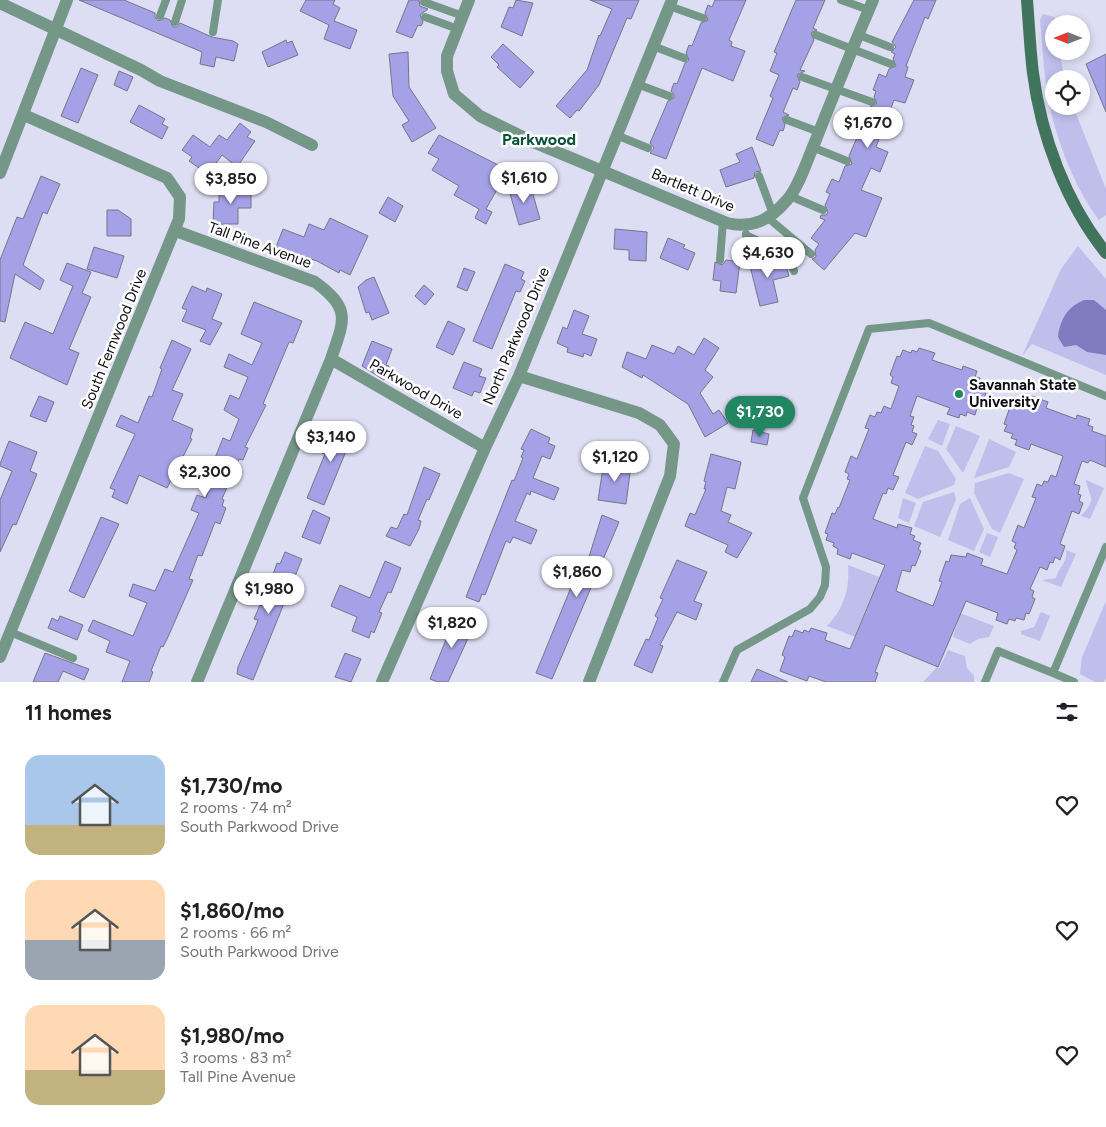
<!DOCTYPE html>
<html lang="en">
<head>
<meta charset="utf-8">
<style>
  :root { --surface:#fff; --page:#f6f6f6; --text:#202124; --muted:#757577; --accent:#218661 }
  body { margin:0; font-family:Figtree,sans-serif; background:var(--page); color:var(--text); height:100vh; display:flex; flex-direction:column; font-size:19px; white-space:nowrap }
  * { box-sizing:border-box; margin:0 }
  p { font-size:16px; color:var(--muted) }
  .icon { flex:none; width:28px; height:28px; fill:none; stroke:currentColor; stroke-width:2; stroke-linecap:round; stroke-linejoin:round }
  .map { position:relative; height:682px; overflow:hidden }
  .panel { display:flex; flex-direction:column; background:var(--surface); flex:1 }
  .panel>* { flex:none }
  .needle { width:32px; rotate:270deg }
  .buttons { position:absolute; left:1045px; top:15px; display:grid; gap:10px }
  .buttons a { display:grid; place-items:center; width:45px; height:45px; border-radius:50%; background:var(--surface); box-shadow:0 2px 8px #0003; font-size:25px }
  .price { position:absolute; translate:-50% -42px; padding:0 11px; border-radius:18px; background:#fff; color:#222; font-size:16px; line-height:32px; filter:drop-shadow(0 1px 2px #0008) }
  .price::after { content:''; position:absolute; left:50%; top:30px; width:15px; height:11px; margin-left:-8px; background:inherit; clip-path:polygon(0 0,100% 0,50% 100%) }
  .price.on { background:var(--accent); color:#fff }
  ul { padding:0; list-style:none }
  li { display:flex; align-items:center; gap:15px; height:125px; padding:0 25px }
  li span { display:grid; place-items:center; flex:none; width:140px; height:100px; border-radius:15px; color:#555 }
  li>.icon { margin-inline-start:auto }
  span .icon { width:60px; height:60px; fill:#fffc; stroke-width:1 }
  li b { font-size:21px }
  h2 { display:flex; justify-content:space-between; align-items:center; height:60px; padding:0 25px; font-size:21px }
  .map>svg:first-child { display:block }
  .green { fill:#c0bfec }
  .water { fill:#7f7bbe }
  .building { fill:#a5a1e7; stroke:#757588 }
  .lines { fill:none; stroke-linecap:round; stroke-linejoin:round }
  .lane { stroke:#759787; stroke-width:8 }
  .street { stroke:#759787; stroke-width:12 }
  .secondary { stroke:#40745d; stroke-width:12 }
  .poi-dot { fill:#218661; stroke:#fff; stroke-width:2 }
  .labels { text-anchor:middle; stroke-width:5; stroke-linejoin:round; paint-order:stroke }
  .street-label { font-size:15px; fill:#0e0d15; stroke:#fff }
  .poi-label { font-size:15px; font-weight:bold; fill:#0e0d15; stroke:#fff; text-anchor:start }
  .neighbourhood-label { font-size:16px; font-weight:bold; fill:#095239; stroke:#fff }
</style>
</head>
<body>
<div class="map">
<svg width="1106" height="682" viewBox="0 0 1106 682">
  <rect width="100%" height="100%" fill="#ddddf3"/>
  <path class="green" d="M 1043,14 L 1054,17 L 1059,24 L 1054,24 L 1054,51 L 1059,51 L 1065,79 L 1054,79 L 1054,106 L 1073,106 L 1106,189 L 1106,215 L 1099,220 C 1077,191 1061,151 1052,116 C 1044,85 1043,51 1040,20 Z
    M 1078,246 L 1106,279 L 1106,375 L 1032,344 L 1022,356 L 1061,269 Z
    M 938,420 L 950,424 L 942,446 L 928,439 Z
    M 956,426 L 980,436 L 963,473 L 946,449 Z
    M 989,439 L 1016,452 L 1009,467 L 974,478 Z
    M 925,446 L 938,451 L 956,479 L 954,485 L 918,499 L 905,493 Z
    M 1009,473 L 1024,479 L 1000,533 L 992,529 L 974,493 L 975,483 Z
    M 1086,480 L 1104,488 L 1090,519 L 1081,516 C 1098,498 1089,498 1086,480 Z
    M 954,492 L 956,500 L 940,537 L 914,526 L 923,502 Z
    M 903,498 L 916,503 L 909,523 L 898,518 Z
    M 970,498 L 984,529 L 974,551 L 948,540 L 960,504 Z
    M 987,533 L 998,537 L 990,557 L 979,552 Z
    M 1066,550 L 1076,554 L 1061,587 L 1042,580 L 1056,578 C 1058,567 1068,564 1066,550 Z
    M 848,565 L 882,578 L 880,583 L 877,583 L 856,633 L 859,635 L 858,638 L 827,626 C 844,608 850,589 848,565 Z
    M 1106,601 L 1106,678 L 1104,682 L 1095,682 L 1080,674 L 1082,657 Z
    M 1041,612 L 1050,616 L 1040,641 L 1021,634 L 1021,631 L 1034,627 Z
    M 960,613 L 994,626 L 989,637 L 978,639 L 970,644 L 953,637 Z
    M 948,650 L 965,656 L 967,668 L 974,676 L 974,682 L 923,682 L 937,667 L 939,668 Z"/>
  <path class="water" d="M 1084,300 L 1094,300 L 1106,310 L 1106,355 L 1087,352 L 1076,345 L 1064,347 L 1058,337 C 1060,320 1067,307 1084,300 Z"/>
  <path class="building" d="M 79,0 L 124,0 L 155,13 L 155,17 L 158,21 L 165,18 L 170,20 L 173,27 L 177,27 L 180,23 L 212,37 L 233,41 L 238,44 L 234,61 L 216,57 L 214,67 L 200,64 L 202,52 Z
    M 306,0 L 335,0 L 333,4 L 340,8 L 334,21 L 357,30 L 350,49 L 324,39 L 329,25 L 300,11 Z
    M 409,0 L 419,0 L 420,6 L 428,9 L 420,15 L 423,22 L 421,26 L 418,25 L 412,38 L 396,32 Z
    M 516,0 L 533,3 L 522,36 L 501,27 L 509,7 L 513,8 Z
    M 590,0 L 639,0 L 631,19 L 627,18 L 599,85 L 579,111 L 577,110 L 570,118 L 556,106 L 587,70 L 599,35 L 600,36 L 612,9 Z
    M 715,0 L 746,0 L 729,40 L 732,42 L 731,46 L 745,51 L 733,81 L 702,68 L 666,159 L 650,153 L 654,148 L 650,143 L 668,101 L 674,98 L 674,95 L 671,91 L 674,83 L 677,84 L 685,63 L 689,60 L 686,53 L 689,45 L 692,46 L 701,23 L 708,20 L 705,13 L 708,5 L 712,7 Z
    M 796,0 L 825,0 L 813,28 L 817,30 L 811,33 L 814,40 L 800,70 L 805,71 L 797,75 L 800,82 L 797,90 L 793,88 L 783,112 L 789,115 L 782,118 L 785,125 L 783,131 L 780,130 L 773,146 L 756,139 L 773,98 L 770,96 L 779,75 L 770,71 L 777,53 L 774,52 Z
    M 914,0 L 936,0 L 928,19 L 925,17 L 906,66 L 908,67 L 905,77 L 914,80 L 905,103 L 894,100 L 876,147 L 888,152 L 880,172 L 871,168 L 861,190 L 882,198 L 866,237 L 855,233 L 824,270 L 812,259 L 816,257 L 815,250 L 819,244 L 811,238 L 825,220 L 820,218 L 821,215 L 826,215 L 828,212 L 825,205 L 830,194 L 826,192 L 832,179 L 839,182 L 845,166 L 852,164 L 849,156 L 859,133 L 857,132 L 864,113 L 867,114 L 870,107 L 877,103 L 874,97 L 876,91 L 873,90 L 879,74 L 886,77 L 889,69 L 896,66 L 893,59 L 895,54 L 891,52 L 896,47 L 892,42 Z
    M 286,40 L 287,43 L 292,41 L 298,55 L 268,67 L 262,52 Z
    M 503,44 L 534,72 L 520,88 L 497,67 L 499,65 L 491,57 Z
    M 408,52 L 409,87 L 436,128 L 412,142 L 402,125 L 409,121 L 393,96 L 389,54 Z
    M 1106,54 L 1106,112 L 1086,64 Z
    M 81,68 L 98,75 L 78,123 L 61,116 Z
    M 119,71 L 133,77 L 127,91 L 114,85 Z
    M 139,105 L 165,119 L 162,124 L 168,127 L 162,139 L 130,122 Z
    M 240,123 L 251,132 L 247,137 L 255,141 L 237,167 L 222,155 L 208,174 L 189,161 L 192,157 L 182,150 L 193,135 L 210,147 L 219,135 L 227,140 Z
    M 439,135 L 508,170 L 486,209 L 492,212 L 486,224 L 475,218 L 479,209 L 454,195 L 459,186 L 432,170 L 439,159 L 428,153 Z
    M 752,147 L 761,171 L 755,172 L 754,178 L 726,187 L 720,170 L 740,162 L 736,154 Z
    M 41,176 L 60,184 L 47,214 L 43,212 L 23,265 L 44,280 L 40,290 L 15,274 L 5,322 L 0,321 L 0,260 L 17,217 L 23,219 Z
    M 530,184 L 540,219 L 519,225 L 509,190 Z
    M 219,188 L 251,188 L 251,208 L 238,208 L 238,224 L 213,224 L 214,202 L 219,202 Z
    M 388,197 L 403,206 L 395,222 L 379,213 Z
    M 107,210 L 118,210 L 131,219 L 131,236 L 107,236 Z
    M 330,218 L 368,236 L 350,275 L 340,270 L 339,273 L 317,261 L 276,247 L 283,229 L 304,237 L 309,224 L 324,230 Z
    M 615,229 L 647,232 L 646,261 L 629,260 L 629,250 L 614,249 Z
    M 668,238 L 685,245 L 683,248 L 695,253 L 688,270 L 660,258 Z
    M 94,247 L 124,256 L 117,278 L 87,269 Z
    M 767,258 L 768,263 L 784,259 L 789,276 L 773,280 L 778,302 L 760,306 L 750,266 L 755,266 L 758,260 Z
    M 726,260 L 740,262 L 736,293 L 720,291 L 721,281 L 713,280 L 715,262 L 722,265 Z
    M 67,263 L 91,272 L 82,293 L 91,297 L 69,349 L 79,353 L 67,385 L 10,358 L 25,322 L 53,334 L 73,286 L 60,280 Z
    M 505,264 L 524,272 L 521,279 L 525,281 L 520,292 L 516,291 L 492,349 L 473,341 Z
    M 464,268 L 475,272 L 467,291 L 457,287 Z
    M 374,277 L 389,313 L 372,320 L 369,312 L 366,313 L 358,287 L 366,280 Z
    M 424,285 L 434,294 L 425,305 L 415,296 Z
    M 192,286 L 206,292 L 207,288 L 222,294 L 212,319 L 222,323 L 210,345 L 200,341 L 206,330 L 182,321 L 187,310 L 182,308 Z
    M 254,302 L 302,321 L 293,343 L 289,342 L 263,404 L 266,405 L 245,447 L 248,448 L 243,460 L 239,459 L 222,499 L 224,500 L 222,506 L 226,508 L 220,524 L 215,522 L 202,556 L 198,555 L 189,579 L 193,580 L 168,637 L 163,647 L 161,646 L 151,671 L 153,672 L 149,682 L 122,682 L 130,661 L 106,652 L 110,641 L 88,631 L 93,620 L 133,636 L 147,603 L 129,596 L 133,584 L 155,591 L 165,569 L 173,572 L 199,513 L 191,510 L 197,495 L 206,498 L 219,459 L 215,458 L 223,438 L 230,441 L 239,419 L 224,410 L 230,395 L 239,399 L 248,377 L 224,367 L 229,354 L 252,365 L 262,343 L 241,334 Z
    M 574,310 L 589,316 L 582,334 L 597,339 L 591,356 L 584,353 L 583,357 L 567,352 L 568,348 L 557,343 L 563,327 L 567,329 Z
    M 448,321 L 465,329 L 453,355 L 436,347 Z
    M 704,338 L 719,348 L 705,370 L 713,377 L 700,393 L 713,414 L 719,410 L 728,423 L 705,437 L 688,404 L 643,375 L 642,378 L 622,367 L 627,352 L 646,359 L 652,345 L 674,354 L 678,346 L 694,355 Z
    M 172,340 L 191,349 L 172,390 L 183,394 L 172,420 L 193,429 L 190,438 L 192,439 L 167,488 L 139,475 L 127,504 L 112,497 L 115,490 L 110,488 L 135,434 L 116,426 L 121,415 L 138,423 L 149,396 L 152,397 L 162,369 L 160,368 Z
    M 372,341 L 392,349 L 386,365 L 389,366 L 384,380 L 362,366 Z
    M 919,348 L 935,353 L 932,360 L 962,370 L 963,366 L 977,371 L 975,377 L 980,378 L 978,383 L 986,385 L 983,392 L 986,393 L 980,409 L 977,408 L 975,415 L 967,412 L 966,416 L 960,414 L 959,418 L 947,414 L 950,408 L 917,396 L 910,416 L 914,417 L 911,425 L 914,426 L 912,432 L 917,434 L 912,445 L 906,442 L 893,475 L 899,477 L 893,490 L 888,488 L 886,494 L 883,493 L 873,519 L 897,528 L 898,524 L 912,528 L 910,534 L 915,536 L 913,540 L 921,543 L 918,549 L 921,551 L 915,566 L 912,565 L 910,572 L 902,570 L 896,591 L 933,606 L 942,582 L 939,581 L 946,561 L 949,562 L 951,555 L 966,557 L 967,553 L 983,559 L 981,565 L 1007,574 L 1017,550 L 1014,548 L 1016,543 L 1012,541 L 1018,525 L 1024,528 L 1036,498 L 1032,497 L 1037,484 L 1042,486 L 1044,481 L 1048,482 L 1051,475 L 1056,477 L 1063,456 L 1031,444 L 1029,450 L 1015,445 L 1017,440 L 1011,438 L 1013,434 L 1004,431 L 1007,425 L 1004,424 L 1011,404 L 1014,405 L 1016,398 L 1031,400 L 1032,396 L 1048,402 L 1046,408 L 1076,419 L 1077,415 L 1090,419 L 1088,425 L 1093,427 L 1092,431 L 1106,436 L 1106,467 L 1090,460 L 1088,463 L 1082,461 L 1074,484 L 1080,486 L 1078,494 L 1081,495 L 1079,501 L 1083,503 L 1079,514 L 1072,511 L 1060,544 L 1065,546 L 1060,560 L 1055,557 L 1053,563 L 1050,562 L 1047,570 L 1040,567 L 1030,589 L 1034,591 L 1032,597 L 1035,599 L 1029,614 L 1026,613 L 1024,620 L 1016,618 L 1015,621 L 1009,619 L 1007,624 L 996,620 L 998,613 L 966,601 L 938,667 L 885,645 L 875,672 L 878,673 L 875,682 L 826,682 L 809,676 L 807,681 L 780,671 L 785,657 L 782,655 L 789,636 L 792,637 L 795,630 L 803,633 L 804,630 L 809,632 L 811,628 L 827,633 L 825,640 L 850,649 L 885,565 L 852,553 L 850,559 L 837,554 L 838,549 L 833,546 L 834,543 L 826,540 L 828,534 L 825,533 L 832,513 L 835,514 L 838,507 L 839,508 L 850,480 L 847,479 L 849,474 L 845,472 L 851,456 L 857,459 L 869,429 L 865,428 L 870,415 L 875,417 L 877,412 L 881,413 L 884,406 L 891,409 L 899,386 L 891,383 L 893,377 L 890,375 L 897,356 L 900,357 L 903,350 L 911,353 L 912,350 L 917,352 Z
    M 464,362 L 482,369 L 479,376 L 486,378 L 480,393 L 474,391 L 472,396 L 453,388 Z
    M 39,396 L 54,402 L 46,422 L 30,416 Z
    M 338,423 L 355,429 L 324,505 L 307,498 L 325,454 L 322,453 L 330,433 L 333,434 Z
    M 531,429 L 550,438 L 548,443 L 555,446 L 550,459 L 542,456 L 533,478 L 559,488 L 554,500 L 531,491 L 530,495 L 527,493 L 515,521 L 537,530 L 531,544 L 513,537 L 510,543 L 506,541 L 485,595 L 482,594 L 479,602 L 466,597 L 512,480 L 514,481 L 523,458 L 521,457 L 524,450 L 521,449 Z
    M 753,430 L 769,434 L 767,445 L 751,442 Z
    M 9,441 L 37,452 L 30,471 L 37,474 L 16,525 L 13,524 L 0,552 L 0,500 L 12,471 L 0,466 L 0,464 Z
    M 711,454 L 741,462 L 735,489 L 727,487 L 721,511 L 731,515 L 728,522 L 752,533 L 737,558 L 725,552 L 728,545 L 685,526 L 690,513 L 695,515 L 706,489 L 704,489 L 706,482 L 704,481 Z
    M 604,461 L 631,465 L 626,504 L 598,500 Z
    M 424,467 L 440,474 L 429,500 L 427,499 L 418,520 L 421,521 L 419,529 L 410,546 L 386,536 L 391,527 L 397,529 L 404,514 L 407,515 Z
    M 313,510 L 330,518 L 320,544 L 302,537 Z
    M 602,515 L 619,522 L 552,679 L 536,673 L 583,558 L 588,560 Z
    M 101,517 L 119,524 L 84,598 L 69,591 Z
    M 285,552 L 302,559 L 253,680 L 237,674 L 238,667 L 255,628 L 258,620 L 254,619 L 260,605 L 262,606 L 277,563 L 280,564 Z
    M 677,560 L 707,572 L 694,601 L 702,604 L 696,620 L 677,612 L 660,645 L 663,646 L 652,673 L 634,665 L 646,639 L 649,640 L 658,618 L 655,616 L 663,599 L 660,598 Z
    M 385,561 L 401,568 L 391,593 L 388,592 L 379,612 L 382,613 L 374,633 L 371,631 L 369,638 L 352,631 L 357,617 L 331,606 L 340,585 L 370,598 Z
    M 456,615 L 475,623 L 448,682 L 438,682 L 430,679 Z
    M 60,616 L 83,625 L 77,640 L 48,628 L 52,618 L 58,621 Z
    M 45,653 L 89,669 L 84,680 L 63,671 L 58,682 L 33,682 Z
    M 345,653 L 361,659 L 351,682 L 335,677 Z
    M 757,669 L 788,682 L 751,682 Z"/>
  <g class="lines">
    <path class="lane" d="M 841,0 L 869,10
      M 424,2 L 463,16
      M 669,6 L 703,18
      M 160,16 L 166,0
      M 425,17 L 458,29
      M 175,22 L 182,0
      M 213,32 L 218,0
      M 816,35 L 891,64
      M 859,35 L 890,47
      M 653,46 L 684,58
      M 802,77 L 872,102
      M 637,84 L 669,96
      M 787,120 L 819,132
      M 616,135 L 648,148
      M 812,147 L 847,161
      M 759,176 L 773,214
      M 790,196 L 823,210
      M 767,217 L 811,254
      M 746,234 L 753,261
      M 746,235 L 788,255 L 794,271
      M 720,260 L 723,221
      M 10,632 L 73,658
      M 723,682 L 737,650 L 810,609 L 820,597 L 825,585 L 826,567 L 803,498 L 869,329 L 929,323 L 1106,396
      M 985,682 L 998,651 L 1053,673
      M 1074,682 L 1053,673 L 1106,547"/>
    <path class="street" d="M 469,0 L 447,56 L 447,71 L 454,94 L 480,116 L 533,142 L 727,223 C 752,229 770,220 787,200 C 799,187 808,158 815,142 C 834,94 853,47 873,0
      M 0,3 L 141,70 L 160,81 L 266,122 L 312,145
      M 0,173 L 67,0
      M 176,231 L 315,282 C 352,309 344,320 331,359 L 197,682
      M 331,359 L 485,448
      M 519,376 L 639,413 L 660,425 L 674,444 L 670,476 L 589,682
      M 0,657 L 179,219 L 180,197 L 167,178 L 24,115
      M 382,682 L 485,448 L 519,376 L 672,0"/>
    <path class="secondary" d="M 1027,0 C 1029,24 1030,49 1033,73 C 1041,136 1066,203 1106,253"/>
  </g>
  <circle class="poi-dot" cx="959" cy="394" r="5"/>
  <g class="labels">
    <g class="street-label">
      <text transform="translate(693 190) rotate(23)" y="5">Bartlett Drive</text>
      <text transform="translate(260 245) rotate(20)" y="5">Tall Pine Avenue</text>
      <text transform="translate(516 336) rotate(-67)" y="5">North Parkwood Drive</text>
      <text transform="translate(114 339) rotate(-68)" y="5">South Fernwood Drive</text>
      <text transform="translate(416 389) rotate(30)" y="5">Parkwood Drive</text>
    </g>
    <g class="poi-label">
      <text x="969" y="390">Savannah State<tspan x="969" dy="17">University</tspan></text>
    </g>
    <g class="neighbourhood-label">
      <text x="539" y="145">Parkwood</text>
    </g>
  </g>
</svg>
<div class="buttons">
<a><svg class="needle" viewBox="-14 -14 28 28"><path d="M0-13l5 13h-10z" fill="#e53935"/><path d="M0 13l5-13h-10z" fill="#757577"/></svg></a>
<a><svg class="icon" aria-label="locate" viewBox="0 0 24 24"><circle cx="12" cy="12" r="6"/><path d="M12 2v4M12 18v4M2 12h4M18 12h4"/></svg></a>
</div>
<b class="price" style="left:868px;top:149px">$1,670</b>
<b class="price" style="left:524px;top:204px">$1,610</b>
<b class="price" style="left:231px;top:205px">$3,850</b>
<b class="price" style="left:768px;top:279px">$4,630</b>
<b class="price on" style="left:760px;top:438px">$1,730</b>
<b class="price" style="left:331px;top:463px">$3,140</b>
<b class="price" style="left:615px;top:483px">$1,120</b>
<b class="price" style="left:205px;top:498px">$2,300</b>
<b class="price" style="left:577px;top:598px">$1,860</b>
<b class="price" style="left:269px;top:615px">$1,980</b>
<b class="price" style="left:452px;top:649px">$1,820</b>
</div>
<section class="panel">
<h2>11 homes<svg class="icon" aria-label="filters" viewBox="0 0 24 24"><path d="M4 7h16M4 17h16"/><circle cx="9" cy="7" r="2"/><circle cx="15" cy="17" r="2"/></svg></h2>
<ul>
<li><span style="background:linear-gradient(#a9c7e8 70%,#c2b280 0)"><svg class="icon" aria-label="home" viewBox="0 0 24 24"><path d="M3 11l9-7 9 7M6 9v11h12V9"/></svg></span><div><b>$1,730/mo</b><p>2 rooms · 74 m²</p><p>South Parkwood Drive</p></div><svg class="icon" aria-label="heart" viewBox="0 0 24 24"><path d="M12 20l-8-8c-3-5 5-10 8-4 3-6 11-1 8 4z"/></svg></li>
<li><span style="background:linear-gradient(#ffd9b3 60%,#9aa5b1 0)"><svg class="icon" aria-label="home" viewBox="0 0 24 24"><path d="M3 11l9-7 9 7M6 9v11h12V9"/></svg></span><div><b>$1,860/mo</b><p>2 rooms · 66 m²</p><p>South Parkwood Drive</p></div><svg class="icon" aria-label="heart" viewBox="0 0 24 24"><path d="M12 20l-8-8c-3-5 5-10 8-4 3-6 11-1 8 4z"/></svg></li>
<li><span style="background:linear-gradient(#ffd9b3 65%,#c2b280 0)"><svg class="icon" aria-label="home" viewBox="0 0 24 24"><path d="M3 11l9-7 9 7M6 9v11h12V9"/></svg></span><div><b>$1,980/mo</b><p>3 rooms · 83 m²</p><p>Tall Pine Avenue</p></div><svg class="icon" aria-label="heart" viewBox="0 0 24 24"><path d="M12 20l-8-8c-3-5 5-10 8-4 3-6 11-1 8 4z"/></svg></li>
</ul>
</section>
</body>
</html>
